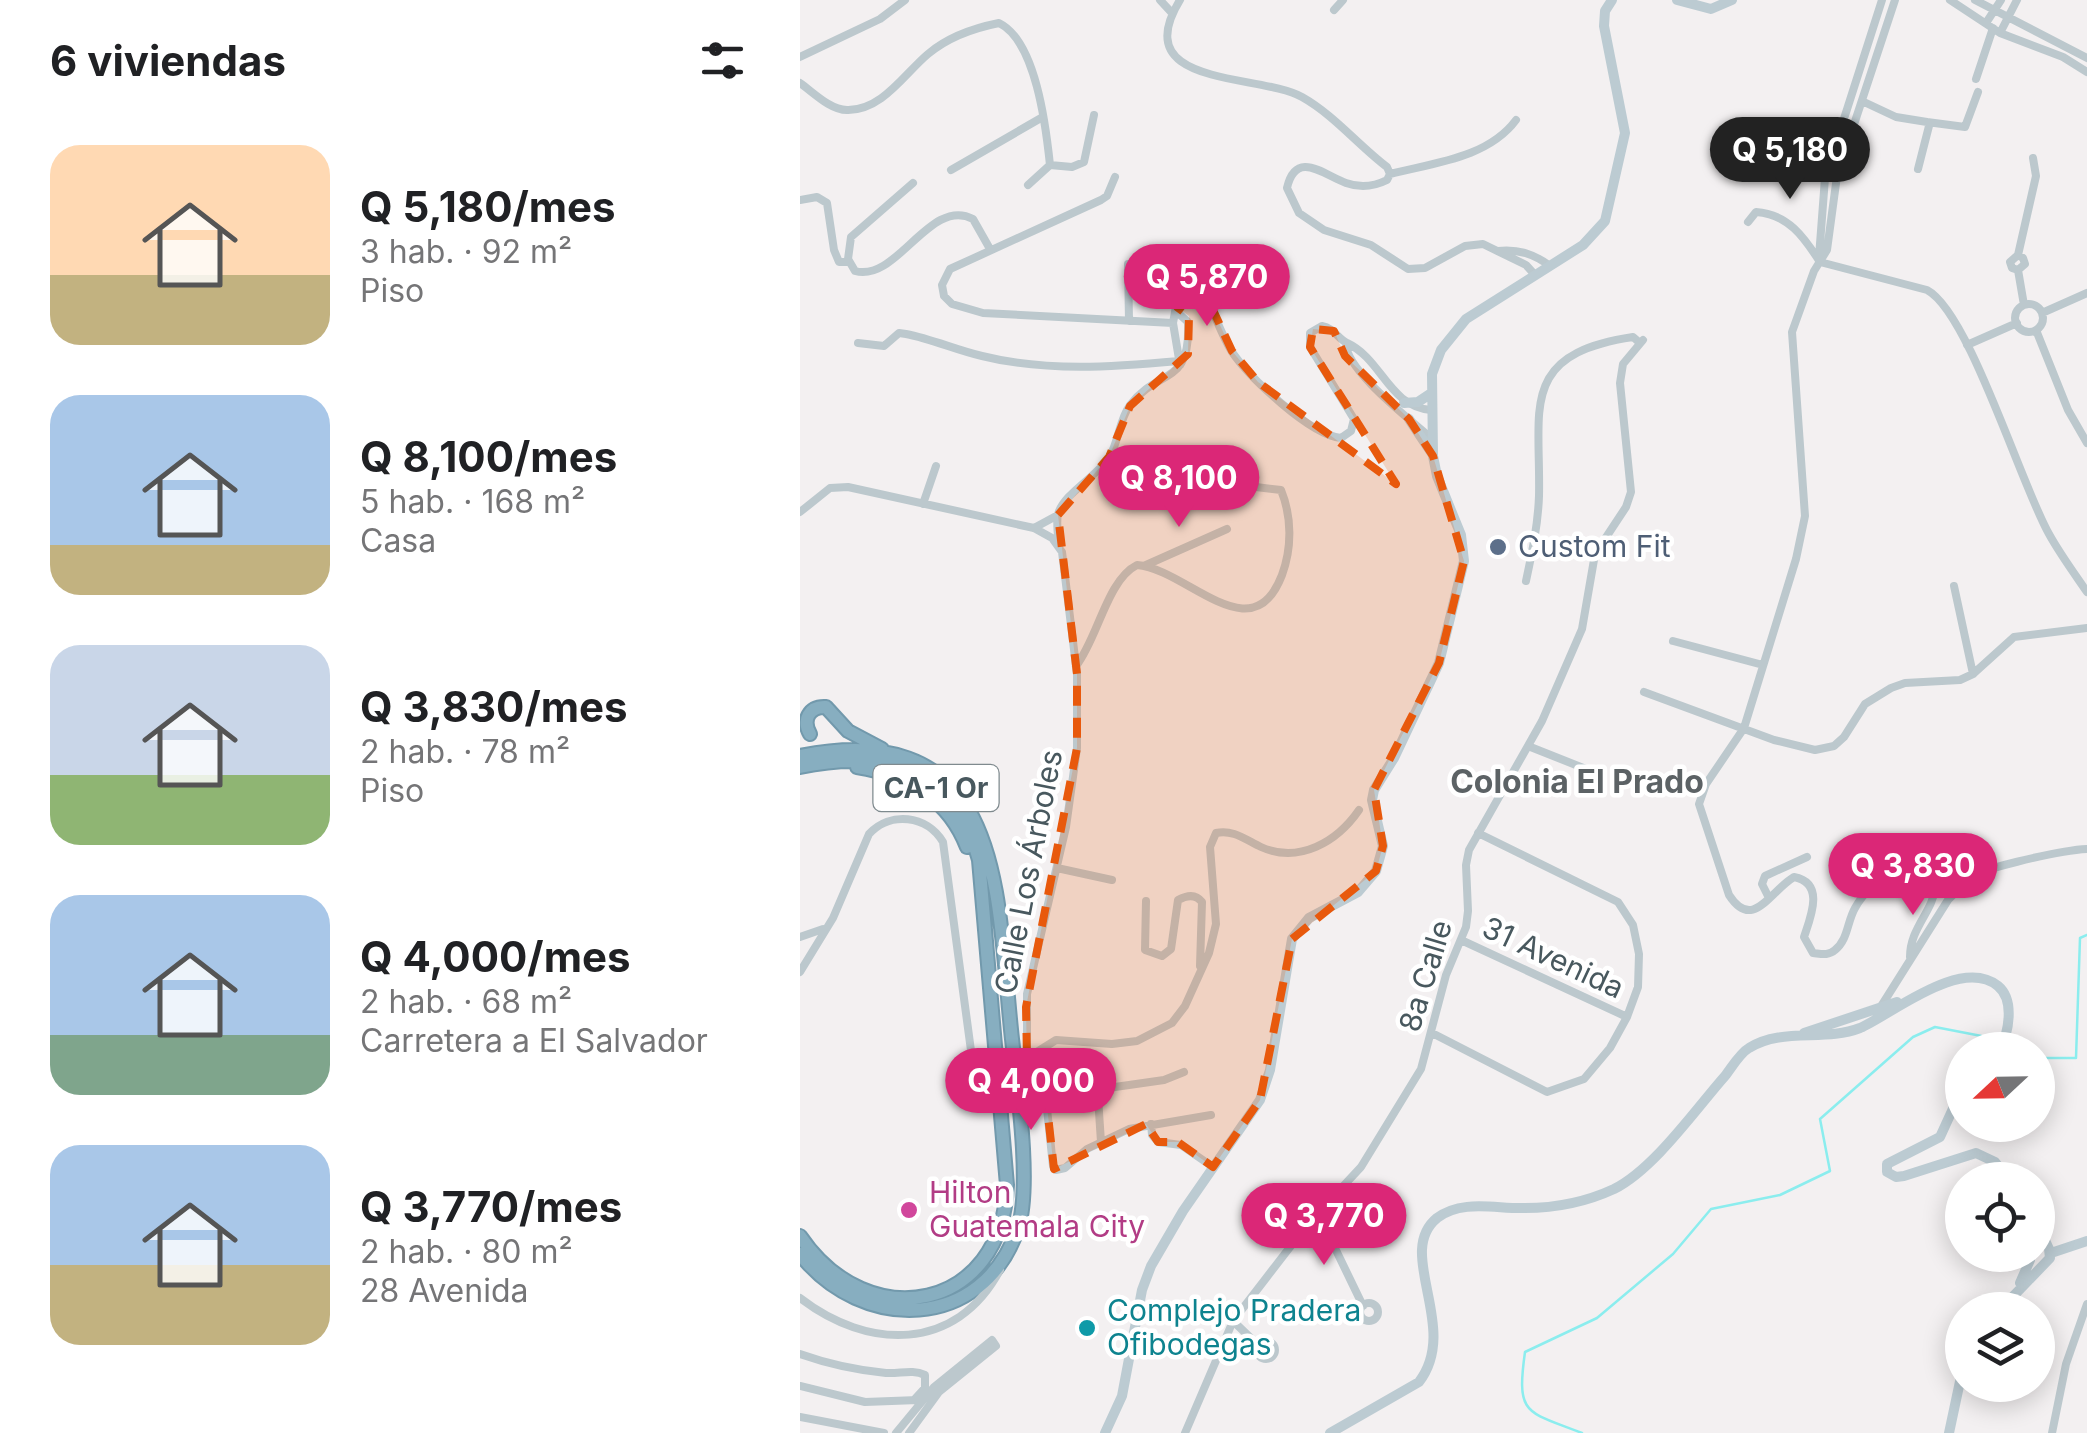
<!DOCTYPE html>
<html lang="es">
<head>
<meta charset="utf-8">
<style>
  :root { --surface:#fff; --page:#f6f6f6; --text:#202124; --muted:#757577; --accent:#db2777 }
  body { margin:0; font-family:Inter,sans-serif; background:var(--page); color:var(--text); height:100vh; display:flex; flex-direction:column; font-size:38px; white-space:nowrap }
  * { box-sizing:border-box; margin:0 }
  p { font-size:32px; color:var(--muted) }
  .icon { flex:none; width:55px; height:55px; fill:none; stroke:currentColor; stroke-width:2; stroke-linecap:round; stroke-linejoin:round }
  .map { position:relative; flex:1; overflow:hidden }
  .details { display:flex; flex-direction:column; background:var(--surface); width:800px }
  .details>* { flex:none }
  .needle { width:65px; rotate:248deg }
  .tools { position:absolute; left:1145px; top:1032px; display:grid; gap:20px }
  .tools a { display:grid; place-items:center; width:110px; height:110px; border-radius:50%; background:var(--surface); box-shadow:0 5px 25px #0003; font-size:50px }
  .price { position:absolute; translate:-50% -85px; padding:0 22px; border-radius:35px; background:var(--accent); color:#fff; font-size:32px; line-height:65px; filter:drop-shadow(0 2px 5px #0008) }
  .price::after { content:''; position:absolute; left:50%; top:60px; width:30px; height:22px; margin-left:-15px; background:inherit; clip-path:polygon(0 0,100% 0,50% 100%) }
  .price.selected { background:#222; color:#fff }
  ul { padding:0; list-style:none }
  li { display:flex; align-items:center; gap:30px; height:250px; padding:0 50px }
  li span { display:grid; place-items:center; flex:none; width:280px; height:200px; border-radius:30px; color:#555 }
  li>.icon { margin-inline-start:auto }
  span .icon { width:120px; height:120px; fill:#fffc; stroke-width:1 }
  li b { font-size:42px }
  h2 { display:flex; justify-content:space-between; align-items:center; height:120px; padding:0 50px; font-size:42px }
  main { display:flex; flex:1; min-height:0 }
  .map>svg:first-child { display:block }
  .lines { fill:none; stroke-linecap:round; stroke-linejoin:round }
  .stream { stroke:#8bedee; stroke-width:2.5 }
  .highway-casing { stroke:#7299ac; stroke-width:16 }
  .street { stroke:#bcc8cd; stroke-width:8 }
  .secondary { stroke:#bccbd2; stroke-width:10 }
  .highway { stroke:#87aec0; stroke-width:12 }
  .marked { fill:#e8590c; fill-opacity:0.2; stroke:#e8590c; stroke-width:8; stroke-dasharray:20 12; stroke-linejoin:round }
  .service-dot { fill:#5c6f8a; stroke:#fff; stroke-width:4 }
  .hotel-dot { fill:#d1479c; stroke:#fff; stroke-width:4 }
  .culture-dot { fill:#0f9aa8; stroke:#fff; stroke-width:4 }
  .labels { text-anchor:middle; stroke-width:9; stroke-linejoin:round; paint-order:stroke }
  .shield { fill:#fff; stroke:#7f8a8e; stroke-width:2.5 }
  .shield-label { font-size:28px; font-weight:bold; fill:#48585e }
  .service-label { font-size:30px; fill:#4e5e75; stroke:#fff; text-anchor:start }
  .street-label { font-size:30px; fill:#48585e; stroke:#fff }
  .hotel-label { font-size:30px; fill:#b23c85; stroke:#fff; text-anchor:start }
  .culture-label { font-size:30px; fill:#0d838f; stroke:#fff; text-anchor:start }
  .neighbourhood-label { font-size:32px; font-weight:bold; fill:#5c6265; stroke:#fff }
</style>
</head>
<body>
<main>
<section class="details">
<h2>6 viviendas<svg class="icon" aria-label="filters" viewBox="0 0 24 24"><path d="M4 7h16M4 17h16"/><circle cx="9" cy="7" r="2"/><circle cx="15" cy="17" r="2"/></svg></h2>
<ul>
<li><span style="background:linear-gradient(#ffd9b3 65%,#c2b280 0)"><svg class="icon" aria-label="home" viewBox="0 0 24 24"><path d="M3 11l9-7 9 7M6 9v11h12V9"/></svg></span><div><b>Q 5,180/mes</b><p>3 hab. · 92 m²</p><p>Piso</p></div></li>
<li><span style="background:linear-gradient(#a9c7e8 75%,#c2b280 0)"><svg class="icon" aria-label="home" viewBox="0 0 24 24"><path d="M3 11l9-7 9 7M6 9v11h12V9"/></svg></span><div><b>Q 8,100/mes</b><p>5 hab. · 168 m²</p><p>Casa</p></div></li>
<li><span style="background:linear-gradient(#c9d6e8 65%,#8fb573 0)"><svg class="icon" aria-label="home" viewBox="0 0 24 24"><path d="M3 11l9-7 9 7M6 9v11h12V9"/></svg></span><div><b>Q 3,830/mes</b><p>2 hab. · 78 m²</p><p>Piso</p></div></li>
<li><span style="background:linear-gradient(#a9c7e8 70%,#7fa58c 0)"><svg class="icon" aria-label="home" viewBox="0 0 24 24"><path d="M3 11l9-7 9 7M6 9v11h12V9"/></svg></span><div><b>Q 4,000/mes</b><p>2 hab. · 68 m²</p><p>Carretera a El Salvador</p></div></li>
<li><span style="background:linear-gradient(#a9c7e8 60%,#c2b280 0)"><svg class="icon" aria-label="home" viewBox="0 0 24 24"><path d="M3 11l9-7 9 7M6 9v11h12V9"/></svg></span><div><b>Q 3,770/mes</b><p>2 hab. · 80 m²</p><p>28 Avenida</p></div></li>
</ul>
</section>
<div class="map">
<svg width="1287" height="1433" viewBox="0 0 1287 1433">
  <rect width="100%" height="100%" fill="#f3f0f1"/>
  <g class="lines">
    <path class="stream" d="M 1238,1058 L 1276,1058 L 1280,938 L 1287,935
      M 782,1433 C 726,1411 716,1416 725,1352 L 797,1318 L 873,1254 L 911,1209 L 980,1195 L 1030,1171 L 1020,1119 L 1113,1037 L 1135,1027 L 1197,1039"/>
    <g class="highway-casing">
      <path id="highway" d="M 10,734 C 2,720 9,706 26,707 L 48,731 L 82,749
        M 0,756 C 207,715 196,894 212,1039 C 217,1084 232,1187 218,1228 C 183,1332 62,1333 0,1254
        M 0,767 C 85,749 155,769 179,860 L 207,1185 C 203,1310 69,1338 0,1236
        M 57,767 C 107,775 148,798 167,847"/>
    </g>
    <path class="street" d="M 360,0 L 372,13
      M 380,0 C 326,88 459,73 502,97 C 534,115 558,145 587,167 L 590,174 L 587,180 C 575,186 560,188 546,183 C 524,175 496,149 487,188 L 499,213 L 524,230 L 571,245 L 608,269 L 625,268 L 665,246 L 683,244 L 726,265 L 735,275
      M 1095,0 L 1037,176 L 1027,250 L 1014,271 L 992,332 L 1005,516 L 996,559 L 944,728 L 906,784 L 899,804 L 929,895 C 953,932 970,891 994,877 C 1025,883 1011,916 1004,937 L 1013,953 C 1022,954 1028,956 1035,950 C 1048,940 1047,922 1055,908 C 1072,878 1109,854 1136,886 C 1132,913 1110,928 1110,957
      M 1150,0 L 1200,33 L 1263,57 L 1287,72
      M 1175,0 L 1287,58
      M 534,10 L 543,0
      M 1186,23 L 1201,0
      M 1200,33 L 1217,0
      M 0,57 L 80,19 L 105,0
      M 1176,79 L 1193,28
      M 0,83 C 13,92 30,110 47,110 C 82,111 105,73 128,54 C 148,37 174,28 199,23 C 236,41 246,127 250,165 L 228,185
      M 1064,102 L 1096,117 L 1127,122 L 1129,126 L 1118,169
      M 1127,122 L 1165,127 L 1178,92
      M 250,165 L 272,167 L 284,162 L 294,115
      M 151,170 L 241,118
      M 590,174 C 633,163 688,158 716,120
      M 315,177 L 307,196 L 301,200 L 150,269 L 142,285 L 144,296 L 152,304 L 183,313 L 373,323
      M 113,183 L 51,237 L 48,259 L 55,271 C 97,283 130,196 173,219 L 190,249
      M 0,200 L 17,197 L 27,203 L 34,250 L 39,262 L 49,262
      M 948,222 L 956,212 C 988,214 1004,237 1020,262 L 1127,290 C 1169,312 1221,485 1249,534 C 1260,554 1274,573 1287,592
      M 698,251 C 719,249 734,254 750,266
      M 1218,255 L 1223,258 L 1225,264 L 1218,270 L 1212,268 L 1210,262 L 1218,255 L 1236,176 L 1233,158
      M 1019,257 L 1025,178 L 1082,0
      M 328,264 L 329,321
      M 1218,270 L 1224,305
      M1215 318a14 14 0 1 1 28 0a14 14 0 1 1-28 0Z
      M 1242,313 L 1287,293
      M 1236,330 L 1268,410 L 1287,443
      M 58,343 L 84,346 L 99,333 L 106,334 C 132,339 156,350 182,356 C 246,372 314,367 379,361
      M 546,343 C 545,370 611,420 632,439
      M 1167,345 L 1217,323
      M 380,365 L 373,323 L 379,290 L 388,286 L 399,288 L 406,295 C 414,313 421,334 432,352 C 450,378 510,435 541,438 L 551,431 L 554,419 L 510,347 L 510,333 L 522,326 C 534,328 537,338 547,343 C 582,359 589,407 631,410
      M 123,504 L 136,466
      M 0,512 L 30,488 L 48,487 L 234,528 L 252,538 L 262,552 L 277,674 L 277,748 L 266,827 L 227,994 L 227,1059
      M 234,528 L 258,515
      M 259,545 C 258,535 256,523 258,514 C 264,493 297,477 310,456 C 319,440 319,420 330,405 C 359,367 391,387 388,322 L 377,312
      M 346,565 L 427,529
      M 726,581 C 732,553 738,525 739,496 C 741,409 718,354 833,337 L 840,343
      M 1154,586 L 1173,674
      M 873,641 L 963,665
      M 276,666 C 298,638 307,580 337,565 C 387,569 452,654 482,575 C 492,548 492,517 481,490 L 456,487
      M 844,692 L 974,740 L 1015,750 L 1034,746 L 1044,737 L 1065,704 L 1091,688 L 1105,683 L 1160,680 L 1173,674 L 1214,637 L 1287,628
      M 728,746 L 791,771
      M 257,868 L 312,880
      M 969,898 L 962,884 L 965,876 L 1007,857
      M 1149,899 L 1170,878
      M 346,901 L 345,950 L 362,956 L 371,949 L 378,900 C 387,895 396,894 402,902 L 400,966
      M 0,937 L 23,929
      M 661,940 L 827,1017
      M 0,972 L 33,918 L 69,834 C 90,811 127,815 143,842 L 172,1058 L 197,1081
      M 1080,1008 L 1148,900 C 1149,894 1151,889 1154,885 C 1169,870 1263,850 1287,849
      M 632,1033 L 747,1092 L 784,1079 L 810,1048 L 827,1017 L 838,987 L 839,954 L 833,925 L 818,902 L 678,833
      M 227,1059 L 240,1070 L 244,1080 L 253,1166 L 256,1170 L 265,1168 L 287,1149 L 329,1129 L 411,1115
      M 224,1060 L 256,1040 L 312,1044 L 337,1041 L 372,1023 L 385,1006 L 409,953 L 416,924 L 410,847 L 416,833 C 433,829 446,840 461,847 C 499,864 537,842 559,810
      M 351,1124 L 352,1135 L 358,1142 L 381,1145 L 413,1167
      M 301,1142 L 298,1097 L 301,1089 L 364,1080 L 384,1072
      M 519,1215 L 563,1306
      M 0,1298 C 67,1350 156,1353 200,1270
      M560 1312a9 9 0 1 1 18 0a9 9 0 1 1-18 0Z
      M 433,1321 L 458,1345
      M457 1350a9 9 0 1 1 18 0a9 9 0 1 1-18 0Z
      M 0,1354 C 28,1364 56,1370 86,1373 C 100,1374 112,1369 125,1375 L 125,1388 L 114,1400
      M 0,1386 L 65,1402 L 118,1400
      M 0,1417 L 84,1433
      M 96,1433 L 134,1387 L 192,1340 L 196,1346 L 139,1392 L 109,1433
      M 385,1433 L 433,1321 L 507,1225 L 561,1167 L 621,1069 L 646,975 L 666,927 L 668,911 L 666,865 L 669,850 L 742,721 L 782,629 L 795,554 L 826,507 L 831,492 L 820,383 L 823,364 L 843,340
      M 1252,1433 L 1266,1364 L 1287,1304"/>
    <path class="secondary" d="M 877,0 L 911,9 L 932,0
      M 604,403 L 618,402 L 630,394
      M 609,419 L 633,455
      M 1004,1033 L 1097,1002
      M 1162,1089 L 1140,1137 L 1087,1164 L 1087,1172 L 1096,1177 L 1104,1176 L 1176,1153 L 1195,1162 L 1209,1180
      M 1251,1253 L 1287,1241
      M 1220,1283 L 1230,1260
      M 1200,1310 L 1250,1258 L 1249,1249 L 1238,1225
      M 305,1433 L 322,1396 L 342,1290 L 351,1266 L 383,1211 L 460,1100 L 470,1070 L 492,939 L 509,918 L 558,892 L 576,871 L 583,846 L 572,800 L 574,790 L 594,758 L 639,663 L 664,561 L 661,535 L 637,476 L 633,456 L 632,374 L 641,350 L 666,319 L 783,245 L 805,221 L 825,133 L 804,26 L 805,11 L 812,0
      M 530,1433 L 619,1382 C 661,1327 594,1253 637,1218 C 662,1199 696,1209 725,1208 C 756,1208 786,1202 814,1189 C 854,1169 895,1110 925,1076 C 932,1067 940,1053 949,1048 C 982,1027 1025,1042 1060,1028 C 1092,1014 1161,956 1198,986 C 1215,1000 1209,1034 1199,1050
      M 1149,1433 L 1162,1372"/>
    <use href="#highway" class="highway"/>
  </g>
  <path class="marked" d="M 388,286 L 406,295 L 432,351 L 458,382 L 596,484 L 510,347 L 513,329 L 534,331 L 545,356 L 609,419 L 633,456 L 664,561 L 639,663 L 574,790 L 583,846 L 576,871 L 492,939 L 460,1100 L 413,1167 L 378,1142 L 358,1142 L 346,1124 L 254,1169 L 244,1080 L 227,1059 L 226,1007 L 277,748 L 277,674 L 258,515 L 309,457 L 330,406 L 388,354 L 389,316 L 377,307 Z"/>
  <circle class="service-dot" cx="698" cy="547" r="10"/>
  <circle class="hotel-dot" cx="109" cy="1210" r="10"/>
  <circle class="culture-dot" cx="287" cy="1328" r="10"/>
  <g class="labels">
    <rect class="shield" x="73.5" y="765" width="125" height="46" rx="8"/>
    <g class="shield-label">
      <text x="136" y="798">CA-1 Or</text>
    </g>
    <g class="service-label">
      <text x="718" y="557">Custom Fit</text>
    </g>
    <g class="street-label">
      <text transform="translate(229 872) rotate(-79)" y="10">Calle Los Árboles</text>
      <text transform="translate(753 958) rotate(25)" y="10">31 Avenida</text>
      <text transform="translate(626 976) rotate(-73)" y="10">8a Calle</text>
    </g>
    <g class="hotel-label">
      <text x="129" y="1203">Hilton<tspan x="129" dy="34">Guatemala City</tspan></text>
    </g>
    <g class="culture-label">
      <text x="307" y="1321">Complejo Pradera<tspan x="307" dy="34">Ofibodegas</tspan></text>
    </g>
    <g class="neighbourhood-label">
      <text x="777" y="793">Colonia El Prado</text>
    </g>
  </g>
</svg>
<div class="tools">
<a><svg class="needle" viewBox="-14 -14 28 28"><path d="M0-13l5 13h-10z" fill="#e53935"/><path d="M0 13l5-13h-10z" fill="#757577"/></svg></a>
<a><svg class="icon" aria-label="locate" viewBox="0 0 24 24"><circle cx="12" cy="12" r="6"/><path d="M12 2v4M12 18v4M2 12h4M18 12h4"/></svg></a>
<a><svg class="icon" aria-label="layers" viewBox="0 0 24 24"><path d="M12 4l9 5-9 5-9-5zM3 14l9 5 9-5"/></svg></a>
</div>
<b class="price selected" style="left:990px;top:202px">Q 5,180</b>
<b class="price" style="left:407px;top:329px">Q 5,870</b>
<b class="price" style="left:379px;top:530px">Q 8,100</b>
<b class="price" style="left:1113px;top:918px">Q 3,830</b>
<b class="price" style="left:231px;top:1133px">Q 4,000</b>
<b class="price" style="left:524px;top:1268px">Q 3,770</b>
</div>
</main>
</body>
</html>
